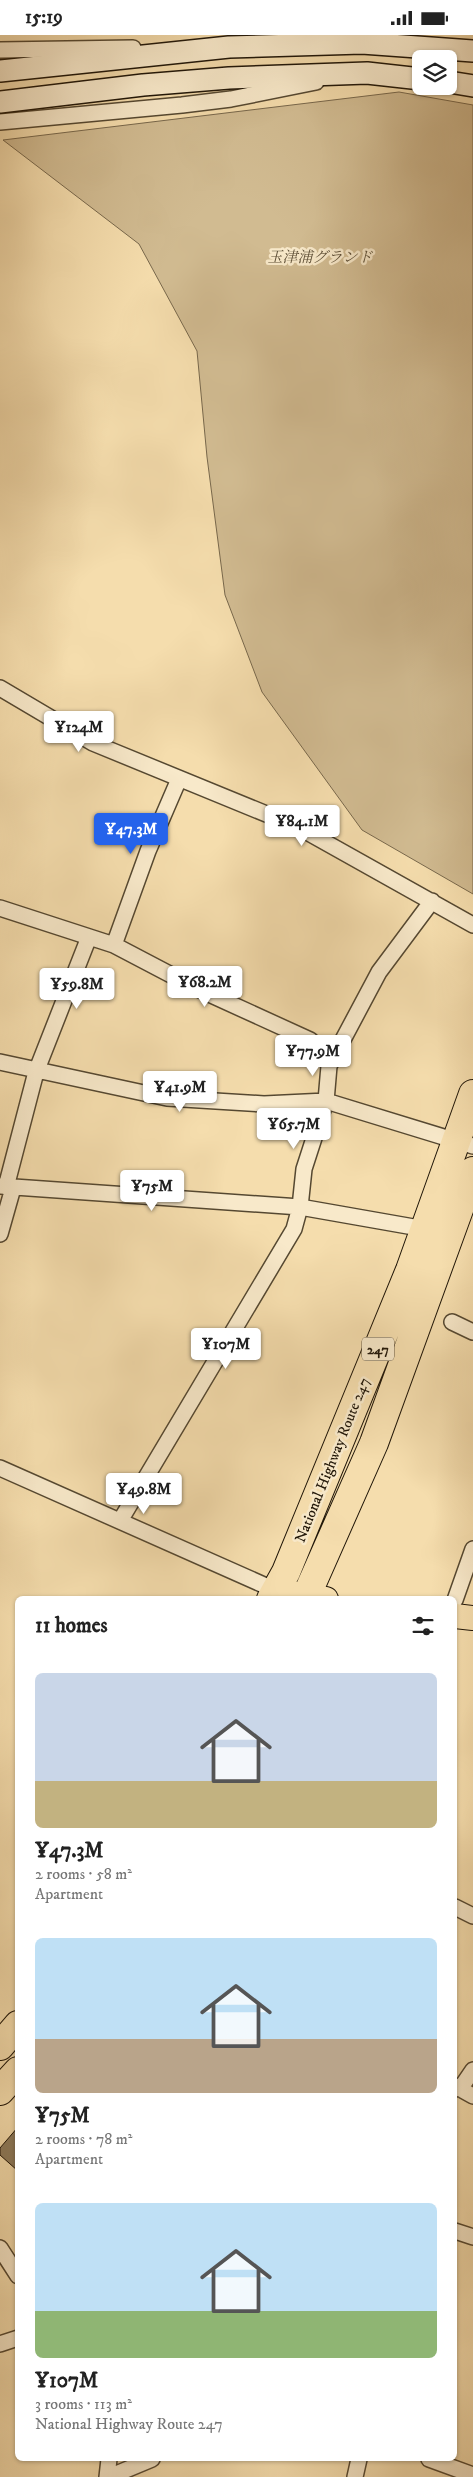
<!DOCTYPE html>
<html lang="en">
<head>
<meta charset="utf-8">
<style>
  :root { --surface:#fff; --page:#f2f2f2; --text:#222; --muted:#767676; --accent:#2563eb }
  body { margin:0; font-family:"IM FELL DW Pica","Noto Serif JP",serif; background:var(--page); color:var(--text); height:100vh; display:flex; flex-direction:column; font-size:19px; white-space:nowrap }
  * { box-sizing:border-box; margin:0 }
  p { font-size:16px; color:var(--muted) }
  .icon { flex:none; width:28px; height:28px; fill:none; stroke:currentColor; stroke-width:2; stroke-linecap:round; stroke-linejoin:round }
  .map { position:relative; flex:1; overflow:hidden }
  .details { position:absolute; left:15px; top:1561px; width:442px; height:865px; display:flex; flex-direction:column; background:var(--surface); border-radius:8px; box-shadow:0 1px 4px #0004 }
  .details>* { flex:none }
  .fabs { position:absolute; left:412px; top:15px; display:grid; gap:10px }
  .fabs a { display:grid; place-items:center; width:45px; height:45px; border-radius:8px; background:var(--surface); box-shadow:0 1px 4px #0004; font-size:25px }
  .price { position:absolute; translate:-50% -42px; padding:0 11px; border-radius:5px; background:#fff; color:#222; font-size:16px; line-height:32px; filter:drop-shadow(0 1px 2px #0008) }
  .price::after { content:''; position:absolute; left:50%; top:30px; width:15px; height:11px; margin-left:-8px; background:inherit; clip-path:polygon(0 0,100% 0,50% 100%) }
  .price.selected { background:var(--accent); color:#fff }
  ul { padding:0; list-style:none }
  li { display:grid; align-content:center; gap:10px; height:265px; padding:0 20px }
  li span { display:grid; place-items:center; height:155px; border-radius:8px; color:#555 }
  li>.icon { margin-inline-start:auto }
  span .icon { width:90px; height:90px; fill:#fffc; stroke-width:1 }
  li b { font-size:21px }
  h2 { display:flex; justify-content:space-between; align-items:center; height:60px; padding:0 20px; font-size:21px }
  .status { display:flex; justify-content:space-between; align-items:center; height:35px; padding:0 25px; background:var(--surface); direction:ltr }
  .status svg { height:14px; fill:currentColor }
  .map>svg:first-child { display:block }
  .green { fill:#d1bb91; stroke:#78684c }
  .building { fill:#8f7d5e; stroke:#201608 }
  .lines { fill:none; stroke-linecap:round; stroke-linejoin:round }
  .street-casing { stroke:#554831; stroke-width:18 }
  .secondary-casing { stroke:#201608; stroke-width:24 }
  .primary-casing { stroke:#201608; stroke-width:26 }
  .highway-casing { stroke:#201608; stroke-width:30 }
  .street { stroke:#f8e9ca; stroke-width:15 }
  .secondary { stroke:#f8e9ca; stroke-width:21 }
  .primary { stroke:#f5ddad; stroke-width:24 }
  .highway { stroke:#f5ddad; stroke-width:28 }
  .labels { text-anchor:middle; stroke-width:5; stroke-linejoin:round; paint-order:stroke }
  .shield { fill:#f8e9ca; stroke:#615542; stroke-width:1 }
  .shield-label { font-size:14px; font-weight:bold; fill:#201608 }
  .park-label { font-size:15px; font-style:italic; fill:#5e5038; stroke:#f8e9ca }
  .street-label { font-size:15px; fill:#201608; stroke:#f8e9ca }
</style>
</head>
<body>
<div class="status"><b>15:19</b><svg viewBox="0 0 49 12"><path d="M0 12V9h3v3zM5 12V6h3v6zM10 12V3h3v9zM15 12V0h3v12zM26 1h20v11H26zM47 4h2v5h-2z"/></svg></div>
<div class="map">
<svg width="473" height="2442" viewBox="0 0 473 2442">
  <rect width="100%" height="100%" fill="#f5ddad"/>
  <filter id="stains"><feTurbulence type="fractalNoise" baseFrequency=".004" numOctaves="4"/><feColorMatrix values="0 0 0 0 .2 0 0 0 0 .09 0 0 0 0 .02 0 0 0 .5 -.17"/></filter>
  <radialGradient id="worn" r=".72"><stop offset=".6" stop-color="#630" stop-opacity="0"/><stop offset="1" stop-color="#630" stop-opacity=".3"/></radialGradient>
  <path class="green" d="M 399,57 L 473,70 L 473,859 L 362,795 L 262,657 L 225,560 L 207,422 L 197,316 L 139,209 L 3,105 Z"/>
  <path class="building" d="M 18,2092 L 18,2136 L 0,2120 L 0,2113 Z"/>
  <g class="lines">
    <g class="street-casing">
      <path id="street" d="M 0,15 L 133,13
        M 0,87 L 182,70 L 231,64 L 316,47
        M 0,653 L 93,708 L 298,792 L 473,890
        M 0,873 L 114,910 L 196,953 L 310,1005 L 332,1025
        M 114,910 L 148,816 L 179,744
        M 0,1027 L 167,1063 L 264,1069 L 326,1066 L 473,1111
        M 0,1151 L 300,1172 L 425,1194
        M 6,1152 L 36,1037 L 89,902
        M 0,1199 L 13,1153
        M 452,1287 L 473,1297
        M 0,1433 L 275,1555
        M 120,1486 L 294,1194 L 300,1172 L 304,1134 L 326,1066 L 329,1031 L 379,937 L 432,866
        M 455,1565 L 473,1514
        M 455,1872 L 473,1881
        M 455,2051 L 473,2061
        M 460,2054 L 473,2035
        M 455,2196 L 473,2202
        M 0,2213 L 18,2241
        M 0,2309 L 18,2303
        M 429,2424 L 473,2440
        M 107,2442 L 109,2424
        M 109,2442 L 152,2424
        M 355,2442 L 359,2424"/>
    </g>
    <g class="secondary-casing">
      <path id="secondary" d="M 0,36 L 229,12 L 362,8 L 473,16
        M 449,47 L 473,51
        M 0,67 L 143,50 L 229,43 L 367,38 L 421,44"/>
    </g>
    <g class="primary-casing">
      <path id="primary" d="M 275,1555 L 326,1564
        M 455,1581 L 473,1583"/>
    </g>
    <g class="highway-casing">
      <path id="highway" d="M 271,1564 L 286,1537 L 410,1235 L 473,1059
        M 305,1564 L 374,1408 L 473,1136
        M 0,2011 L 18,1990
        M 0,2056 L 18,2036"/>
    </g>
    <use href="#street" class="street"/>
    <use href="#secondary" class="secondary"/>
    <use href="#primary" class="primary"/>
    <use href="#highway" class="highway"/>
  </g>
  <g class="labels">
    <rect class="shield" x="362" y="1302.5" width="32" height="23" rx="4"/>
    <g class="shield-label">
      <text x="378" y="1319">247</text>
    </g>
    <g class="park-label">
      <text x="320" y="227">玉津浦グランド</text>
    </g>
    <g class="street-label">
      <text transform="translate(332 1425) rotate(-68)" y="5">National Highway Route 247</text>
    </g>
  </g>
  <rect width="100%" height="100%" filter="url(#stains)"/>
  <rect width="100%" height="100%" fill="url(#worn)"/>
</svg>
<div class="fabs">
<a><svg class="icon" aria-label="layers" viewBox="0 0 24 24"><path d="M12 4l9 5-9 5-9-5zM3 14l9 5 9-5"/></svg></a>
</div>
<b class="price" style="left:79px;top:718px">¥124M</b>
<b class="price" style="left:302px;top:812px">¥84.1M</b>
<b class="price selected" style="left:131px;top:820px">¥47.3M</b>
<b class="price" style="left:205px;top:973px">¥68.2M</b>
<b class="price" style="left:77px;top:975px">¥59.8M</b>
<b class="price" style="left:313px;top:1042px">¥77.9M</b>
<b class="price" style="left:180px;top:1078px">¥41.9M</b>
<b class="price" style="left:294px;top:1115px">¥65.7M</b>
<b class="price" style="left:152px;top:1177px">¥75M</b>
<b class="price" style="left:226px;top:1335px">¥107M</b>
<b class="price" style="left:144px;top:1480px">¥49.8M</b>
<section class="details">
<h2>11 homes<svg class="icon" aria-label="filters" viewBox="0 0 24 24"><path d="M4 7h16M4 17h16"/><circle cx="9" cy="7" r="2"/><circle cx="15" cy="17" r="2"/></svg></h2>
<ul>
<li><span style="background:linear-gradient(#c9d6e8 70%,#c2b280 0)"><svg class="icon" aria-label="home" viewBox="0 0 24 24"><path d="M3 11l9-7 9 7M6 9v11h12V9"/></svg></span><div><b>¥47.3M</b><p>2 rooms · 58 m²</p><p>Apartment</p></div></li>
<li><span style="background:linear-gradient(#bfe0f5 65%,#b9a48a 0)"><svg class="icon" aria-label="home" viewBox="0 0 24 24"><path d="M3 11l9-7 9 7M6 9v11h12V9"/></svg></span><div><b>¥75M</b><p>2 rooms · 78 m²</p><p>Apartment</p></div></li>
<li><span style="background:linear-gradient(#bfe0f5 70%,#8fb573 0)"><svg class="icon" aria-label="home" viewBox="0 0 24 24"><path d="M3 11l9-7 9 7M6 9v11h12V9"/></svg></span><div><b>¥107M</b><p>3 rooms · 113 m²</p><p>National Highway Route 247</p></div></li>
</ul>
</section>
</div>
</body>
</html>
